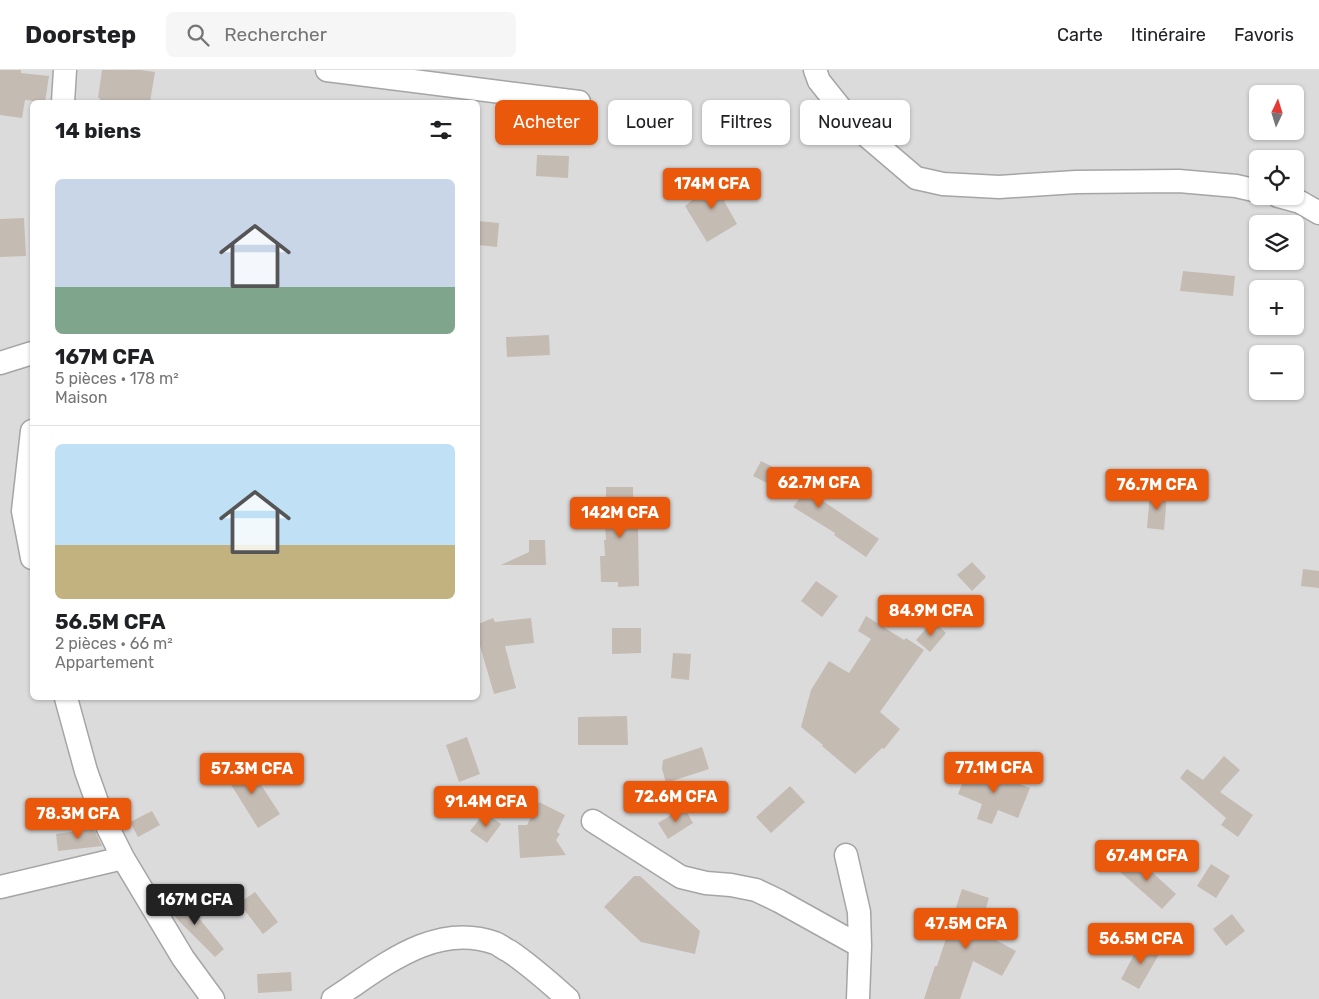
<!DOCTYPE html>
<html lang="fr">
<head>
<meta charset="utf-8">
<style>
  :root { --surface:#fff; --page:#f6f6f6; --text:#202124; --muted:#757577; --line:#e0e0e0; --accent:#ea580c }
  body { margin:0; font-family:Rubik,sans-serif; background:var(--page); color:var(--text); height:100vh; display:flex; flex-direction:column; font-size:19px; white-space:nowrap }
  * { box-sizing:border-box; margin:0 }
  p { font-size:16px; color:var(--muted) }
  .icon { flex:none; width:28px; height:28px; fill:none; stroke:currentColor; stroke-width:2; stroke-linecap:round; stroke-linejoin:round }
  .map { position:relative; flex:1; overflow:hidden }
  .sheet { position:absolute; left:30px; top:30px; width:450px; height:600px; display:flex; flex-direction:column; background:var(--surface); border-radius:8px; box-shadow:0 1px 4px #0004 }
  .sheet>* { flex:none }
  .top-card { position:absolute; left:495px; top:30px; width:475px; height:45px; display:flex; gap:10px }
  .needle { width:32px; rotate:4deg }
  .fabs { position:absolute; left:1249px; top:15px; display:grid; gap:10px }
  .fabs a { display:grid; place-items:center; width:55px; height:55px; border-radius:8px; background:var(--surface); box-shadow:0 1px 4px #0004; font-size:25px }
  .price { position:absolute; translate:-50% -42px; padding:0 11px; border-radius:5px; background:var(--accent); color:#fff; font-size:16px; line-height:32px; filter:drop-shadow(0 1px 2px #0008) }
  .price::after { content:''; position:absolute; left:50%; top:30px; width:15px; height:11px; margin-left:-8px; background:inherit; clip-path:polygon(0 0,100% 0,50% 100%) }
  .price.selected { background:#222; color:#fff }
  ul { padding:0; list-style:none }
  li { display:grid; align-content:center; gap:10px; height:265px; padding:0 25px }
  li+li { border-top:1px solid var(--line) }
  li span { display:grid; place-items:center; height:155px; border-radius:8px; color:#555 }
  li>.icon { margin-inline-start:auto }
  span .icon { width:90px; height:90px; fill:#fffc; stroke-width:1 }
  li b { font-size:21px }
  h2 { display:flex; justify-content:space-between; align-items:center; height:60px; padding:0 25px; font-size:21px }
  .pill { padding:0 18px; border-radius:8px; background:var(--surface); box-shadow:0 1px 4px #0004; font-size:18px; line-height:45px }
  .pill.selected { background:var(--accent); color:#fff }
  header { display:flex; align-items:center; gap:30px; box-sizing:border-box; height:70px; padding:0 25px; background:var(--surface); border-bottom:1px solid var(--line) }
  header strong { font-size:24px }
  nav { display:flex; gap:28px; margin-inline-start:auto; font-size:18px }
  .search { width:350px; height:45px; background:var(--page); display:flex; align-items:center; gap:12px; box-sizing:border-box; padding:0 18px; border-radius:8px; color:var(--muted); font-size:19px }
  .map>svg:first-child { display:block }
  .residential { fill:#dcdbdb; fill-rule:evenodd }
  .building { fill:#c4bbb3 }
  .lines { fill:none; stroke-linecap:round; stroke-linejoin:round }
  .minor-casing { stroke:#a5a5a5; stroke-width:25 }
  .minor { stroke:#fff; stroke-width:22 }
</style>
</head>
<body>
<header>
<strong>Doorstep</strong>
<div class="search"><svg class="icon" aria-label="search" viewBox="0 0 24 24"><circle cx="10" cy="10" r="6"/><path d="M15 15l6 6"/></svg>Rechercher</div>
<nav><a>Carte</a><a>Itinéraire</a><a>Favoris</a></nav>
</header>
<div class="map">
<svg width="1319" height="929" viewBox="0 0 1319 929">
  <rect width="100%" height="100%" fill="#efece4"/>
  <path class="residential" d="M 0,0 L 1319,0 L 1319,929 L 0,929 ZM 1258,24 L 1295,24 L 1295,61 L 1258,61 ZM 32,32 L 478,32 L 478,628 L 32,628 ZM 1258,89 L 1295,89 L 1295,126 L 1258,126 ZM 1258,154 L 1295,154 L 1295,191 L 1258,191 ZM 1258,219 L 1295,219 L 1295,256 L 1258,256 ZM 1258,284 L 1295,284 L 1295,321 L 1258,321 Z"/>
  <path class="building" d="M 0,0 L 21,0 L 21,3 L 49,6 L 45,32 L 25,30 L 22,48 L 0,45 Z
    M 102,0 L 140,0 L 155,2 L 150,32 L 99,32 L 100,28 L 98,28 Z
    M 537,85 L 569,86 L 568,108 L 536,106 Z
    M 721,106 L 734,122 L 724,131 L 737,154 L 707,172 L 685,136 Z
    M 24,148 L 26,186 L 0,187 L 0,149 Z
    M 478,151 L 499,153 L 497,177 L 478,175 Z
    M 1183,201 L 1235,206 L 1233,226 L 1180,221 Z
    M 549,265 L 550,285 L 507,287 L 506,267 Z
    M 761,391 L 813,418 L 811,423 L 879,469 L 866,487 L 834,465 L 835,463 L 793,437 L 799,429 L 753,406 Z
    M 606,417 L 633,417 L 634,456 L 638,457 L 639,516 L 618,517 L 618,512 L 601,512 L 600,486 L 605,486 L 604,470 L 606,470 L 604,443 L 606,443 Z
    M 1150,423 L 1167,424 L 1164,460 L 1147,458 Z
    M 529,470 L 545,470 L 546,495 L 501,495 L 529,482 Z
    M 972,492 L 986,507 L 972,521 L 957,505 Z
    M 1303,499 L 1319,501 L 1319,518 L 1301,516 Z
    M 816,511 L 838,526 L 822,547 L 801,531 Z
    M 866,546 L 904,570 L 906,568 L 924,580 L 880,642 L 900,659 L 884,679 L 882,678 L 855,704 L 822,676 L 823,675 L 801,657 L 811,620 L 829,591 L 849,603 L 871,569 L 858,561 Z
    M 493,548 L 495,552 L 531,548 L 534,573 L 505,576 L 516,618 L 494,624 L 478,569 L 478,554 Z
    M 933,551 L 946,563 L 930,582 L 916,570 Z
    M 612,558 L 641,558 L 641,583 L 612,584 Z
    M 673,583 L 691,584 L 689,610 L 671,608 Z
    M 627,646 L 628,675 L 578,675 L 578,647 Z
    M 467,667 L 480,704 L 459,712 L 446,675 Z
    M 702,677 L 709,699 L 666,713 L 662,699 L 663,690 Z
    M 1224,686 L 1240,700 L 1220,722 L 1253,745 L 1238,767 L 1221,755 L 1226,748 L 1180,708 L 1187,699 L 1203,710 Z
    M 246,692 L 280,744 L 258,758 L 225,705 Z
    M 969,696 L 987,706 L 989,702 L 1030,718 L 1018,748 L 998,740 L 992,754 L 977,749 L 982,734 L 958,724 Z
    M 790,716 L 805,732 L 771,763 L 756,747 Z
    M 539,732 L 565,745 L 557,762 L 560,764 L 556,770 L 566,785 L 520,788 L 518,755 L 527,755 Z
    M 684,737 L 693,753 L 668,769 L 658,753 Z
    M 152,741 L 160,755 L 138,767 L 130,752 Z
    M 485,742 L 501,754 L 487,773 L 470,761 Z
    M 94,759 L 102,776 L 58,781 L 56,764 Z
    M 1131,783 L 1176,824 L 1162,839 L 1119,801 Z
    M 1211,794 L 1230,806 L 1216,828 L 1197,816 Z
    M 634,806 L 640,806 L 700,861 L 695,884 L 641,872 L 604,837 Z
    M 962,819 L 989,828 L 979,861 L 1016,881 L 1002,906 L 973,891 L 960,929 L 924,929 L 935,896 L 937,896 Z
    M 255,822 L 278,852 L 263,864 L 239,833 Z
    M 181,826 L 224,879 L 215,887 L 178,850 L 168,837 Z
    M 1232,844 L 1245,861 L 1226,876 L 1213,859 Z
    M 1142,870 L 1161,881 L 1139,919 L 1121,909 Z
    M 291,902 L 292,921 L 258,923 L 257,904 Z"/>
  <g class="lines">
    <g class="minor-casing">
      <path id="minor" d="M 327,0 L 579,32
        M 815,0 L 819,11 L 855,56 L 916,108 L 943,114 L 999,117 L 1076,112 L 1179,111 L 1236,116 L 1258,121
        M 63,32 L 65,0
        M 1278,126 L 1300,132 L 1319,143
        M 0,293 L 32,283
        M 32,361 L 23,441 L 32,488
        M 66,628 L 86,701 L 102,746 L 123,788 L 183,888 L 213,929
        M 593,751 L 681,807 L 706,813 L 731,815 L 756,820 L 779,831 L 860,876
        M 846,785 L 859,842 L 860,876 L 858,929
        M 0,817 L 123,788
        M 333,929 C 381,898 434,851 495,873 C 500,875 504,879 509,881 C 530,895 549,912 568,929"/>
    </g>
    <use href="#minor" class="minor"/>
  </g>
</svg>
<div class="fabs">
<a><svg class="needle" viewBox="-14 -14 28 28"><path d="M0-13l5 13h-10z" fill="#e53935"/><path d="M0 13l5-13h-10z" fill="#757577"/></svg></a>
<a><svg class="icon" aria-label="locate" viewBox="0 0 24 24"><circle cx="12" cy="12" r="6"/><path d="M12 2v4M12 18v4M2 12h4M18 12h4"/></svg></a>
<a><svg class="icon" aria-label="layers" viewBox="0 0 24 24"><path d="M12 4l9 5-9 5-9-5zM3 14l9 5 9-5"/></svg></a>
<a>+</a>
<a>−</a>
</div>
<b class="price" style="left:712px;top:140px">174M CFA</b>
<b class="price" style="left:819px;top:439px">62.7M CFA</b>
<b class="price" style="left:1157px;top:441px">76.7M CFA</b>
<b class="price" style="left:620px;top:469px">142M CFA</b>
<b class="price" style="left:931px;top:567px">84.9M CFA</b>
<b class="price" style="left:994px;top:724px">77.1M CFA</b>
<b class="price" style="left:252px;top:725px">57.3M CFA</b>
<b class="price" style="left:676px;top:753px">72.6M CFA</b>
<b class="price" style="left:486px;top:758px">91.4M CFA</b>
<b class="price" style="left:78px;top:770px">78.3M CFA</b>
<b class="price" style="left:1147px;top:812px">67.4M CFA</b>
<b class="price selected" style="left:195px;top:856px">167M CFA</b>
<b class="price" style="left:966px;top:880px">47.5M CFA</b>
<b class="price" style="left:1141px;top:895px">56.5M CFA</b>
<div class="top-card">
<a class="pill selected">Acheter</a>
<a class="pill">Louer</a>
<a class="pill">Filtres</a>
<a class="pill">Nouveau</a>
</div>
<section class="sheet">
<h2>14 biens<svg class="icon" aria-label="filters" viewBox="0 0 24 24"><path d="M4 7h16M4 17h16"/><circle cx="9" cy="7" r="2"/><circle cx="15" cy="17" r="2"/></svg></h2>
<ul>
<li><span style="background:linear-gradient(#c9d6e8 70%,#7fa58c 0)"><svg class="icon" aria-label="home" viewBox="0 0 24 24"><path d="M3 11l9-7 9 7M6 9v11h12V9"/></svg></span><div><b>167M CFA</b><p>5 pièces · 178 m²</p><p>Maison</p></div></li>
<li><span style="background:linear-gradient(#bfe0f5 65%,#c2b280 0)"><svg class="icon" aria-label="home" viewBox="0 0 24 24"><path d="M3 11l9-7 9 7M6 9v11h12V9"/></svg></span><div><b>56.5M CFA</b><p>2 pièces · 66 m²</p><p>Appartement</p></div></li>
</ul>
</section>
</div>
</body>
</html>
